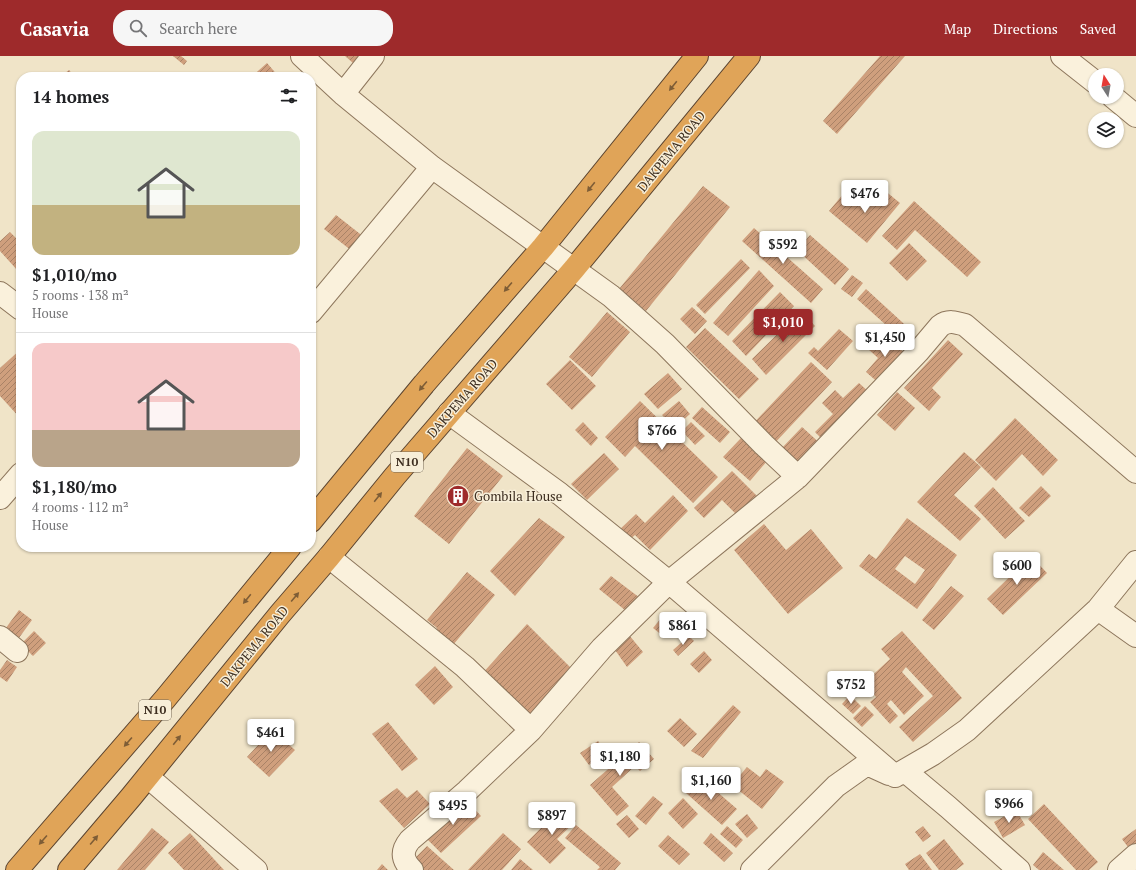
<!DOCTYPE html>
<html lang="en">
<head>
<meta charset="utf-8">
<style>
  :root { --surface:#fff; --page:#f6f6f6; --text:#202124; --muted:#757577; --line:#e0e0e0; --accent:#9e2a2b }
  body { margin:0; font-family:"PT Serif",serif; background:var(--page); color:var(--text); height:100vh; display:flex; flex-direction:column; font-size:15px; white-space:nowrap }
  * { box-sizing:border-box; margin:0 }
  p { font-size:13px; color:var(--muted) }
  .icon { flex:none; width:22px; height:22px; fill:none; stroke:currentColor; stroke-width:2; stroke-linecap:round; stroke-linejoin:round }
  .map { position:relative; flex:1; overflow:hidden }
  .sheet { position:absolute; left:16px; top:16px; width:300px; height:480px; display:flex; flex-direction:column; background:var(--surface); border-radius:16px; box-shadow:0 1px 3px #0004 }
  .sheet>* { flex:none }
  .needle { width:26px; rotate:349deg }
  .controls { position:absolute; left:1088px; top:12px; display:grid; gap:8px }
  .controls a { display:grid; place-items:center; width:36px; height:36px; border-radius:50%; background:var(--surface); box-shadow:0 1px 3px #0004; font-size:20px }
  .price { position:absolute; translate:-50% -34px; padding:0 9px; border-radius:4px; background:#fff; color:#222; font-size:13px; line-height:26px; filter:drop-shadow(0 1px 2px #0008) }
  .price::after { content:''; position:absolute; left:50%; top:24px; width:12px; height:9px; margin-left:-6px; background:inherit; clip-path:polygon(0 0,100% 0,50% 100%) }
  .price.active { background:var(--accent); color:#fff }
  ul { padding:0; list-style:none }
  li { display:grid; align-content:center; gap:8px; height:212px; padding:0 16px }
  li+li { border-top:1px solid var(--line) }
  li span { display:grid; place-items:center; height:124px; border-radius:12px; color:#555 }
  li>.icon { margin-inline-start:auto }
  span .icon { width:72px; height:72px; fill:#fffc; stroke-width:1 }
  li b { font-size:17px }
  h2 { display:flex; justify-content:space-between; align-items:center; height:48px; padding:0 16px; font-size:17px }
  header { display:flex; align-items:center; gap:24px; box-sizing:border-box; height:56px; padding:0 20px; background:var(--accent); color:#fff }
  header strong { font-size:19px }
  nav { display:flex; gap:22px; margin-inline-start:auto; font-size:14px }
  .search { width:280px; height:36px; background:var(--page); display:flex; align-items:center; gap:10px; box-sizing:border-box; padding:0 14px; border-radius:16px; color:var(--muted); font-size:15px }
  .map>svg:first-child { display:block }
  .building { fill:url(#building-hatch); fill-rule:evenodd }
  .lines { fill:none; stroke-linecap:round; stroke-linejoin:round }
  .minor-casing { stroke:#8d765c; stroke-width:24 }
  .highway-casing { stroke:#5b4430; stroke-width:24 }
  .minor { stroke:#faf1dc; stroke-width:22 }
  .highway { stroke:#e0a458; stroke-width:22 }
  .oneway { fill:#7e5d36 }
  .labels { text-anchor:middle; stroke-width:3; stroke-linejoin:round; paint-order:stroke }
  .shield { fill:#f7eed8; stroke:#756857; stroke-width:1 }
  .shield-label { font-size:12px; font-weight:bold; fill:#3d2e20 }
  .street-label { font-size:13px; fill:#3d2e20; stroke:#f7eed8 }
  .poi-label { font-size:13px; fill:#3d2e20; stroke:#f7eed8; text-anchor:start }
</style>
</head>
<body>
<header>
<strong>Casavia</strong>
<div class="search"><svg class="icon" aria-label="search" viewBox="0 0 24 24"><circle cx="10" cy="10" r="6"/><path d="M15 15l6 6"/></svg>Search here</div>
<nav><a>Map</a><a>Directions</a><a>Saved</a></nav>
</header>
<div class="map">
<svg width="1136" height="814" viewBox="0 0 1136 814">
  <defs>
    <pattern id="building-hatch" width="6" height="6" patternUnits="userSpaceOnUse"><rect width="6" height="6" fill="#cf9f7d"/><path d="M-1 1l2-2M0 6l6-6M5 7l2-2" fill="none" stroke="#a98266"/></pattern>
  </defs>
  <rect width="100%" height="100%" fill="#f0e4c8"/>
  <path class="building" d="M 173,0 L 181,0 L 187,5 L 184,9 Z
    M 345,0 L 359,0 L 353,7 Z
    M 880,0 L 905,0 L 837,78 L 823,65 Z
    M 267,7 L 279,21 L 251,21 Z
    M 69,14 L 75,21 L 60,21 Z
    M 703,130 L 730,151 L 646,255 L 619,233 Z
    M 884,134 L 900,147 L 867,187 L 829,155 L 844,137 L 866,155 Z
    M 914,145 L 981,206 L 967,221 L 915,174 L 897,194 L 882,180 Z
    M 21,154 L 21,165 L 17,156 Z
    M 336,159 L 369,185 L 357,199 L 324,173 Z
    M 754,172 L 823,233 L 811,247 L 742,185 Z
    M 10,176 L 21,187 L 21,213 L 18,215 L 0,195 L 0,185 Z
    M 810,179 L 849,213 L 835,229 L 797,194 Z
    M 909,187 L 927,205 L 907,225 L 889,207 Z
    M 741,203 L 750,212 L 705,258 L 696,249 Z
    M 759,214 L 774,230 L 728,280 L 713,267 Z
    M 852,219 L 863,227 L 852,241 L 841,233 Z
    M 866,233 L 914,277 L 905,286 L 857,243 Z
    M 780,236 L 794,250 L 746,300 L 732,285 Z
    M 692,251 L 707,265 L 695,278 L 680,263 Z
    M 801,255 L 815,270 L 766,319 L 752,303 Z
    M 607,256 L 630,276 L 592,321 L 569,301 Z
    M 705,272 L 759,323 L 739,343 L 686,291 Z
    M 839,273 L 853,285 L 827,314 L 808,297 L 814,291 L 818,295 Z
    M 881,276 L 907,299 L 881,329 L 866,316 L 878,302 L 867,292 Z
    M 948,284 L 963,298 L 932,332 L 941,341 L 929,355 L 904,332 Z
    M 21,293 L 21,363 L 0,340 L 0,312 Z
    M 570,304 L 596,330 L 572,354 L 546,328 Z
    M 811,306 L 832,326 L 772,390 L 750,371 Z
    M 668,317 L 682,333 L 658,353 L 644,338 Z
    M 859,327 L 871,338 L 825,386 L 815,376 L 833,358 L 822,347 L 835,334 L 843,342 Z
    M 897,336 L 915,352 L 895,375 L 877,359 Z
    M 640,345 L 718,421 L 693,447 L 635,390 L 625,401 L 605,381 Z
    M 679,345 L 690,358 L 674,372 L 662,359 Z
    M 702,351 L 730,376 L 720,387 L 692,362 Z
    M 1015,362 L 1058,404 L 1043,420 L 1022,398 L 996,425 L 975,404 Z
    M 583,366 L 598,382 L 591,390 L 575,374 Z
    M 691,366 L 705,380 L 695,389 L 682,375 Z
    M 802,371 L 823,390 L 801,414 L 780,394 Z
    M 741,382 L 767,405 L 750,425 L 723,401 Z
    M 467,392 L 503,420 L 449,488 L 414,460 Z
    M 964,396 L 981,411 L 954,439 L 981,463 L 960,485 L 917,446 Z
    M 604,397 L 619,413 L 587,444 L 571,428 Z
    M 732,415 L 761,444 L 741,463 L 722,444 L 704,462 L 694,452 Z
    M 1041,430 L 1051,440 L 1029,461 L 1019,452 Z
    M 993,431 L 1025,465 L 1005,483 L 974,450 Z
    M 673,439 L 688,455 L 650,494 L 635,479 L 628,485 L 618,475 L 636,458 L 645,467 Z
    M 539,462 L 565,481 L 515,540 L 490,515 Z
    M 907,462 L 957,499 L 917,553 L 859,510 L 869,498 L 876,503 ZM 905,500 L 925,514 L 915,528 L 895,513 Z
    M 764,468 L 786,494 L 811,473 L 843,512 L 788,558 L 734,494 Z
    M 1031,500 L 1047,517 L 1003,559 L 987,543 Z
    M 467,516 L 495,539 L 453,589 L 431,580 L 437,572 L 427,564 Z
    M 611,520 L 644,545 L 631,559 L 599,533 Z
    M 951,530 L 964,540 L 934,574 L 922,564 Z
    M 19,554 L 32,564 L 16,586 L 3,576 Z
    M 663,560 L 673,567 L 663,580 L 653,572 Z
    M 527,568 L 574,615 L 530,662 L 481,619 Z
    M 34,575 L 46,587 L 33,600 L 21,588 Z
    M 902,575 L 962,642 L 913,686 L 899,671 L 933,640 L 906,611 L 902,616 L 924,640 L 904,659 L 891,644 L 887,648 L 898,660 L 890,668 L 870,646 L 876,641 L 864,627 L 890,603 L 881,593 Z
    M 629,579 L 643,596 L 627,611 L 613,591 Z
    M 689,580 L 694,585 L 678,600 L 673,594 Z
    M 704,595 L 712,604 L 699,617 L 690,608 Z
    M 7,604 L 17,611 L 7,626 L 0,621 L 0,614 Z
    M 435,610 L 453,631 L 434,649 L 415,629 Z
    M 850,639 L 861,650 L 853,658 L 842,648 Z
    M 733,649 L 741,656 L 703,702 L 691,695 Z
    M 865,650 L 874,659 L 862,671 L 853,662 Z
    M 680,662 L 697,678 L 684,691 L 667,675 Z
    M 388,666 L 418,703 L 402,715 L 372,678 Z
    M 272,674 L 295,694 L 269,721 L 247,701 Z
    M 598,685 L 606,696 L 589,709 L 580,697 Z
    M 639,686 L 654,703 L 640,715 L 635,710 L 612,731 L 629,750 L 617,760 L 590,729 Z
    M 747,711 L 760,721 L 766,713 L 784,726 L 762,753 L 732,729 Z
    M 700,721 L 737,753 L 722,769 L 686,737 Z
    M 397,732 L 407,742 L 417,734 L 430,748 L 404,772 L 379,745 Z
    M 653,740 L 663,748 L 646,769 L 635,760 Z
    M 464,742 L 481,760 L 441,797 L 424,780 Z
    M 683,742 L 698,758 L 683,773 L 668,757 Z
    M 1044,748 L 1098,806 L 1089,814 L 1076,814 L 1028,763 Z
    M 562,751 L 576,765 L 557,783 L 566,792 L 550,808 L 527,786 Z
    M 1016,754 L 1025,769 L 1003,782 L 994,766 Z
    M 747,758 L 758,772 L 747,782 L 735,768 Z
    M 627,759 L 639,773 L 629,782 L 616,768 Z
    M 576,769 L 621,807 L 615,814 L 597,814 L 600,811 L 565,782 Z
    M 727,770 L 743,784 L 736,792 L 720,778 Z
    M 923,770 L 931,780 L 923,786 L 915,776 Z
    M 152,772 L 169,786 L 145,814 L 117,814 Z
    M 1136,773 L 1136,792 L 1131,795 L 1122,783 Z
    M 190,777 L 224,814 L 184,814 L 168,797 Z
    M 503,777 L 521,793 L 502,814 L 468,814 Z
    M 711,777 L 733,797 L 724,806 L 703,787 Z
    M 668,779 L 690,798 L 679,809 L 658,790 Z
    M 944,783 L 964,808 L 956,814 L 939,814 L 926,797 Z
    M 427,790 L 454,814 L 424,814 L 413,804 Z
    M 1043,796 L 1064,814 L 1039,814 L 1033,809 Z
    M 920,798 L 932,814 L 909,814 L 905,808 Z
    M 520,803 L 533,814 L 511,814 Z
    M 382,808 L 388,814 L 377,814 Z"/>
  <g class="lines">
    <g class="minor-casing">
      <path id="minor" d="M 302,0 L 343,38 L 432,111 L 611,240 L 665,288 L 764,389 L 798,421
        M 1062,0 L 1095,26
        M 343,38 L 373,0
        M 1113,41 L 1136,60
        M 0,237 L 21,253
        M 311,256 L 432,111
        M 449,357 L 560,438 L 669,526 L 895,720
        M 0,442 L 21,418
        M 329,501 L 465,611 L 531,674
        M 1098,553 L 1136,580
        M 0,581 L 17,595
        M 895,720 L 933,698 L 967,674 L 1098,553 L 1136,506
        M 895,720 L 905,715 L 948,751 L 1019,814
        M 148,721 L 256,814
        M 412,814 C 402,804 401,795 410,784 L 467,735 L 531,674 L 602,592 L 669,526 L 798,421 L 918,296 L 940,270 C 948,264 955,266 965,269 L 1136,416
        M 752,814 L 836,730 L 867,708 L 889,718
        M 1119,814 L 1136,799"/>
    </g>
    <g class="highway-casing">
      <path id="highway" d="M 311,465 L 424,328 L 543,191 L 697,0
        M 17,814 L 165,643 L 290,491
        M 69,814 L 131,741 L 280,558 L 329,501 L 395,420 L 574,213 L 749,0"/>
    </g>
    <use href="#minor" class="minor"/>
    <use href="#highway" class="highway"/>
  </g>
  <defs><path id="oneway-solid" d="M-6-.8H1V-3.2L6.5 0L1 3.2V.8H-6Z"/></defs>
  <g class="oneway">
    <use href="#oneway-solid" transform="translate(673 30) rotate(129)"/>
    <use href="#oneway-solid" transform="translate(591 131) rotate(129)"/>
    <use href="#oneway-solid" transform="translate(508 231) rotate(131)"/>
    <use href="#oneway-solid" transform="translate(423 330) rotate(130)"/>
    <use href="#oneway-solid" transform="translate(378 441) rotate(-51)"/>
    <use href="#oneway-solid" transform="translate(295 541) rotate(-50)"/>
    <use href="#oneway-solid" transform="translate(247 543) rotate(129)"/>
    <use href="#oneway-solid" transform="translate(177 684) rotate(-51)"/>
    <use href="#oneway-solid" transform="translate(128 686) rotate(131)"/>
    <use href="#oneway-solid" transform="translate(43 784) rotate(131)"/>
    <use href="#oneway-solid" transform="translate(94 784) rotate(-50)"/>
  </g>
  <defs>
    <g id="building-disc" transform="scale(1.15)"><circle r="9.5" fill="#9e2a2b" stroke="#f7eed8"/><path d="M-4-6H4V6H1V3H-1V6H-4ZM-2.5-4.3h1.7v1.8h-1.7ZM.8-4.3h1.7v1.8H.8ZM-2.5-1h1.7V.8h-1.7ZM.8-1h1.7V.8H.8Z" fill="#fff"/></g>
  </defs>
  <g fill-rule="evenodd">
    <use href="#building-disc" x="458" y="440"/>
  </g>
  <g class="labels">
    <g class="shield">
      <rect x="391" y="396" width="32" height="20" rx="3"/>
      <rect x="139" y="644" width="32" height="20" rx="3"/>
    </g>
    <g class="shield-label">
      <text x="407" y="410">N10</text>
      <text x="155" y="658">N10</text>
    </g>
    <g class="street-label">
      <text transform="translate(671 95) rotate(-51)" y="5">DAKPEMA ROAD</text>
      <text transform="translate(462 342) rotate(-49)" y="5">DAKPEMA ROAD</text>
      <text transform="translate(254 590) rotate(-51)" y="5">DAKPEMA ROAD</text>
    </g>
    <g class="poi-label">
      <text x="474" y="445">Gombila House</text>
    </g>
  </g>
</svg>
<div class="controls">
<a><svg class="needle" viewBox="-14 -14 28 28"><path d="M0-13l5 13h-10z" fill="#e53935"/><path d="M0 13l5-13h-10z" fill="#757577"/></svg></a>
<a><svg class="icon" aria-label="layers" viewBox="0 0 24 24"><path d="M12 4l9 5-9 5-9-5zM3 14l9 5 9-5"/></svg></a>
</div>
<b class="price" style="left:865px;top:158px">$476</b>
<b class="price" style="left:783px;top:209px">$592</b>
<b class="price active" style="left:783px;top:287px">$1,010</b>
<b class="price" style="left:885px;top:302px">$1,450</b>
<b class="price" style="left:662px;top:395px">$766</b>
<b class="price" style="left:1017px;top:530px">$600</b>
<b class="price" style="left:683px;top:590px">$861</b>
<b class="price" style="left:851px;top:649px">$752</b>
<b class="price" style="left:271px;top:697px">$461</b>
<b class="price" style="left:620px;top:721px">$1,180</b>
<b class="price" style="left:711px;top:745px">$1,160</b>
<b class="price" style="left:1009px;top:768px">$966</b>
<b class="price" style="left:453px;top:770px">$495</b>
<b class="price" style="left:552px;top:780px">$897</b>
<section class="sheet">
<h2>14 homes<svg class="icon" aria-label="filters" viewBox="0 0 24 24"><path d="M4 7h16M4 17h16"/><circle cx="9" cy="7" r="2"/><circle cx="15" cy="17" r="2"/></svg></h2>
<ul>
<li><span style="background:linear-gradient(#dfe7d0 60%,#c2b280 0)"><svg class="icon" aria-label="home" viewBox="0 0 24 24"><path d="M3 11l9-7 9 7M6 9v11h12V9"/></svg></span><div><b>$1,010/mo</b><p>5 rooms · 138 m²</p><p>House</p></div></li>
<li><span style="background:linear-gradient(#f6c9c9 70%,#b9a48a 0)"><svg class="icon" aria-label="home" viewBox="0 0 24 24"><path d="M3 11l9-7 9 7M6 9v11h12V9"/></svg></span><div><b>$1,180/mo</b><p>4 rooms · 112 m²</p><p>House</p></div></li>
</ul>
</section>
</div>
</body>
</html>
